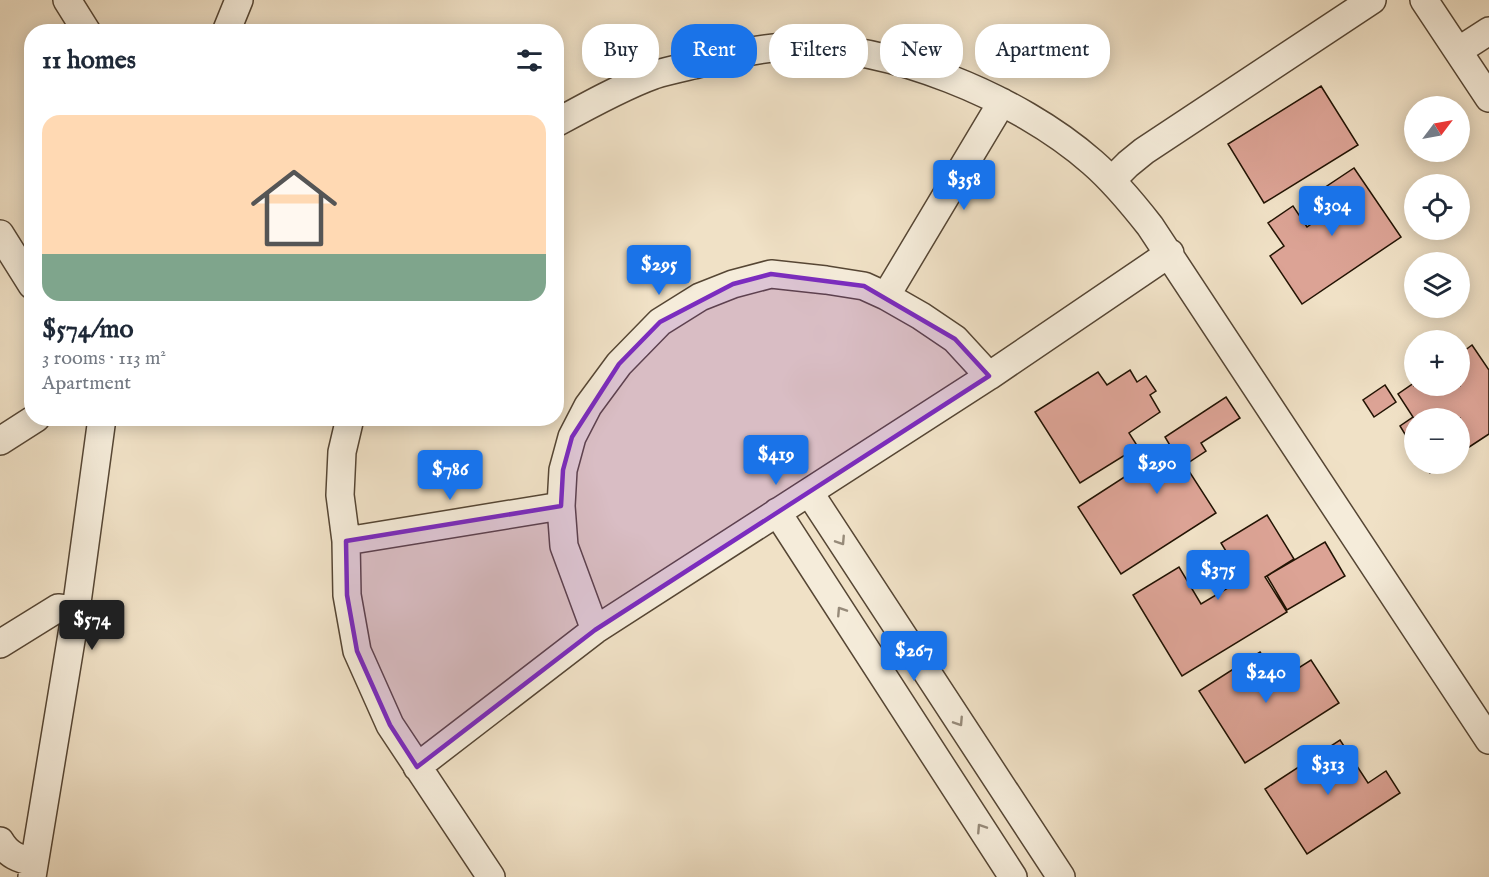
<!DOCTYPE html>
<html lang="en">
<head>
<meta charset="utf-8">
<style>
  :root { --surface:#fff; --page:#f2f2f3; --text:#1f2937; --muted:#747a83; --line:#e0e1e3; --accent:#1a73e8 }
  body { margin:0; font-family:"IM FELL English",serif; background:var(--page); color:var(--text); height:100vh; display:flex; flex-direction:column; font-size:22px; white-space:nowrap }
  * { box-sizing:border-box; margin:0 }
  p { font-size:20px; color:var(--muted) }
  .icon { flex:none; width:33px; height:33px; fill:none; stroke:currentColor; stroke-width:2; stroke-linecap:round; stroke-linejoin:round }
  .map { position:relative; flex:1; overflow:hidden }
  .drawer { position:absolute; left:24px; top:24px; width:540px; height:402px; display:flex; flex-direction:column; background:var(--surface); border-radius:24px; box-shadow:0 3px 15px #0003 }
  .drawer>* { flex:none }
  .guide { position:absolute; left:582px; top:24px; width:570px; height:54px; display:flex; gap:12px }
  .needle { width:39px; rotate:58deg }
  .controls { position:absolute; left:1404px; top:96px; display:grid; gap:12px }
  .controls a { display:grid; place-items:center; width:66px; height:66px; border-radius:50%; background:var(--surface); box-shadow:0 3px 15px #0003; font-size:30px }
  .price { position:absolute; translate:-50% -51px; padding:0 14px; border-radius:6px; background:var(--accent); color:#fff; font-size:20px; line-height:39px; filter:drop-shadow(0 2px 3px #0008) }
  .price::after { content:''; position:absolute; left:50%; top:36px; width:18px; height:14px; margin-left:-9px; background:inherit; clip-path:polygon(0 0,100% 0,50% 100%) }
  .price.selected { background:#222; color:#fff }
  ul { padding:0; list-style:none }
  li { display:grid; align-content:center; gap:12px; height:318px; padding:0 18px }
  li+li { border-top:2px solid var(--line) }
  li span { display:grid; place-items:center; height:186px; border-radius:18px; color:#555 }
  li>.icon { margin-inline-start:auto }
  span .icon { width:108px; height:108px; fill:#fffc; stroke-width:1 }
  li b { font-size:26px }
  h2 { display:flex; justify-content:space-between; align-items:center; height:72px; padding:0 18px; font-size:26px }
  .pill { padding:0 21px; border-radius:24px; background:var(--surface); box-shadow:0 3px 15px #0003; font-size:21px; line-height:54px }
  .pill.selected { background:var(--accent); color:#fff }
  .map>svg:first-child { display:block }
  .building { fill:#dca395; stroke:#221303; stroke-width:1.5 }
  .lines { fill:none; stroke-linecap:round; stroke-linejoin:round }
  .minor-casing { stroke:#564634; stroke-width:30 }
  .minor { stroke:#f5ecda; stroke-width:27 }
  .oneway { stroke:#968a79 }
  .marked { fill:#7b2cbf; fill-opacity:0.2; stroke:#7b2cbf; stroke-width:4.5; stroke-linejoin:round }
</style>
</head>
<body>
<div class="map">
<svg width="1489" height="877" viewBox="0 0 1489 877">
  <rect width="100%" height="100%" fill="#f0e1c6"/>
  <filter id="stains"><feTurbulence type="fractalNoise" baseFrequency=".00333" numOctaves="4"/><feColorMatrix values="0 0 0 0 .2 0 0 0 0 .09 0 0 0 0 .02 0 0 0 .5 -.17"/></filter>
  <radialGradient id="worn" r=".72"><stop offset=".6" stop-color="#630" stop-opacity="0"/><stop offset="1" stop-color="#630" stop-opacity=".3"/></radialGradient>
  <path class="building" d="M 1321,86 L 1358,145 L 1264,203 L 1228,144 Z
    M 1354,168 L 1401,237 L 1302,304 L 1270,256 L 1284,246 L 1268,223 L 1293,206 L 1307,227 L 1327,213 L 1315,194 Z
    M 1472,345 L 1489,370 L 1489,434 L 1460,453 L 1460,418 L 1414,418 L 1414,449 L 1400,426 L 1413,417 L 1398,394 L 1414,383 L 1414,386 L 1460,386 L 1460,354 Z
    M 1130,370 L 1137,382 L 1146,376 L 1156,391 L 1150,395 L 1160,412 L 1129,433 L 1138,447 L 1080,483 L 1035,412 L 1098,372 L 1107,385 Z
    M 1385,385 L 1396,402 L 1374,417 L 1363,400 Z
    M 1226,397 L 1240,418 L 1201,443 L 1206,451 L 1185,465 L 1216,513 L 1121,574 L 1078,507 L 1171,447 L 1165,437 Z
    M 1424,464 L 1444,464 L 1430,473 Z
    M 1267,515 L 1294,559 L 1265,577 L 1287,612 L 1182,676 L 1133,595 L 1179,567 L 1201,604 L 1243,579 L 1221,543 Z
    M 1325,542 L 1345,576 L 1287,610 L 1267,576 Z
    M 1260,652 L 1278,681 L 1311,660 L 1339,703 L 1245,763 L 1199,691 Z
    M 1340,740 L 1368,783 L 1386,771 L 1400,793 L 1307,854 L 1265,789 Z"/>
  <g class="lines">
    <g class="minor-casing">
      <path id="minor" d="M 67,0 L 87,32
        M 1424,0 L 1489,98
        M 226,32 L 239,0
        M 1458,51 L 1489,31
        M 556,123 C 585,107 623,86 654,75 C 667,71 681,68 694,65 C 725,57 755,48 787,47 C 887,43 1018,97 1092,162 C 1114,181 1132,203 1150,226 L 1489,740
        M 1112,180 L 1128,164 L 1144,151 L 1372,0
        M 0,234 L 32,285
        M 886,296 L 1002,102
        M 350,418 L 342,452 L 340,495 L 346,541 L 347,595 L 357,651 L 390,725 L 491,877
        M 0,441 L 36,418
        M 809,492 L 1061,877
        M 777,512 L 1013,877
        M 346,541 L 561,506
        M 595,630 L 564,546 L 561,506 L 563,470 L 572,437 L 588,406 L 619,364 L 660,322 L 700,297 L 733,284 L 771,274 L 826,280 L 864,286 L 886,296 L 921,316 L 955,339 L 989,376
        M 0,644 L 58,608 L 76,610
        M 417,767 L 595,630 L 989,376 L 1170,253
        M 0,841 C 8,855 19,859 34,862
        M 32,877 L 76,610 L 102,418"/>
    </g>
    <use href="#minor" class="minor"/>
  </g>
  <defs><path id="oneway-chevron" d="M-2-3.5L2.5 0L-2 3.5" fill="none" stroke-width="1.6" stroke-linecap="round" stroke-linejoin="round" transform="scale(1.5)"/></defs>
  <g class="oneway">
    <use href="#oneway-chevron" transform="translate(841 541) rotate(57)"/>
    <use href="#oneway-chevron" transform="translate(841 611) rotate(-123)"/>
    <use href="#oneway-chevron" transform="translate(959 722) rotate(57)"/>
    <use href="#oneway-chevron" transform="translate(981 828) rotate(-123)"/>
  </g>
  <path class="marked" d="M 771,274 L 864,286 L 955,339 L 989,376 L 595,630 L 417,767 L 390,725 L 357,651 L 347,595 L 346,541 L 561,506 L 563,470 L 572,437 L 619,364 L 660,322 L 733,284 Z"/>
  <rect width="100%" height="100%" filter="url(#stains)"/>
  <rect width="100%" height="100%" fill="url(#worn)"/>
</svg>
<div class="controls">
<a><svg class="needle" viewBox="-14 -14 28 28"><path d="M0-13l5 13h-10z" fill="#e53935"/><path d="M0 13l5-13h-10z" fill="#747a83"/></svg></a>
<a><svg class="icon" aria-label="locate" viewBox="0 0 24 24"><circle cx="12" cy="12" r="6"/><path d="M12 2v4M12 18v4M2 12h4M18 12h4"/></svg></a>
<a><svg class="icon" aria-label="layers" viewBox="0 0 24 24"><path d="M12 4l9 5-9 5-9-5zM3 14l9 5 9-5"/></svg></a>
<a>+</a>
<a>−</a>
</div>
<b class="price" style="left:964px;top:211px">$358</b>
<b class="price" style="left:1332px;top:237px">$304</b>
<b class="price" style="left:659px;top:296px">$295</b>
<b class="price" style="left:776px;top:486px">$419</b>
<b class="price" style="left:1157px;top:495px">$290</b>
<b class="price" style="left:450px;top:501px">$786</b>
<b class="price" style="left:1218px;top:601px">$375</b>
<b class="price selected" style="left:92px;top:651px">$574</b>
<b class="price" style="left:914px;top:682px">$267</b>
<b class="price" style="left:1266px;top:704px">$240</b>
<b class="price" style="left:1328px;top:796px">$313</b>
<div class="guide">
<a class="pill">Buy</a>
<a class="pill selected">Rent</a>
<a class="pill">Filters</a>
<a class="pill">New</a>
<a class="pill">Apartment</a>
</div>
<section class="drawer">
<h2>11 homes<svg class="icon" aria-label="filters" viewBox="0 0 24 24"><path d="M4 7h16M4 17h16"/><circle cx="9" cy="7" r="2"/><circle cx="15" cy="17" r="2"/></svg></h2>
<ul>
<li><span style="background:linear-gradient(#ffd9b3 75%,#7fa58c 0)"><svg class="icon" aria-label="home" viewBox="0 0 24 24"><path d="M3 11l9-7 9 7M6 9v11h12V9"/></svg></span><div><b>$574/mo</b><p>3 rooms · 113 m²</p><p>Apartment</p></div></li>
</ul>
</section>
</div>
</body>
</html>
